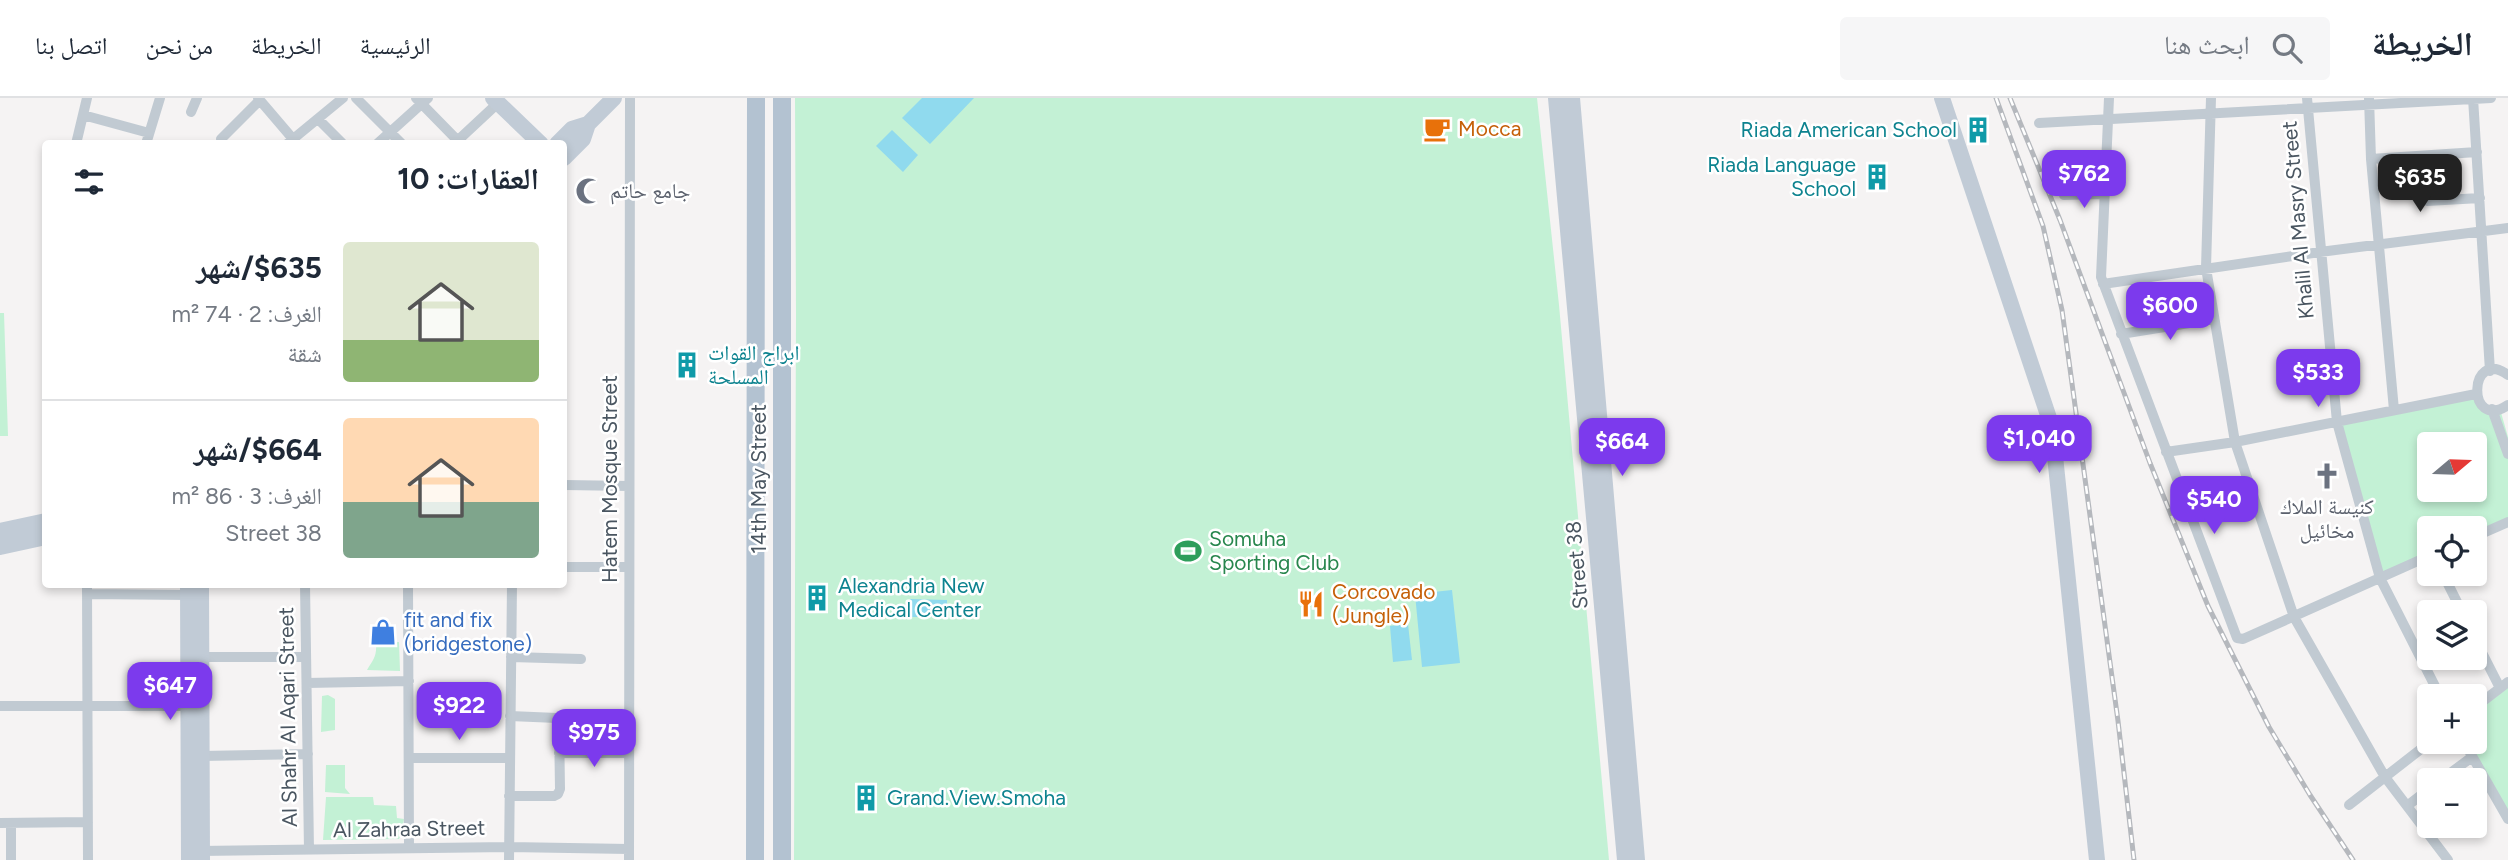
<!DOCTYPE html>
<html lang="ar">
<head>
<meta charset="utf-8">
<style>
  :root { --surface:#fff; --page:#f6f6f7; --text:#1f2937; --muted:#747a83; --line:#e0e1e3; --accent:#7c3aed }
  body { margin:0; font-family:Figtree,"Noto Naskh Arabic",sans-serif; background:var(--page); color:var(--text); direction:rtl; height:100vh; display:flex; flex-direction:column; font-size:26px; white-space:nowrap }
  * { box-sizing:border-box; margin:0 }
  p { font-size:23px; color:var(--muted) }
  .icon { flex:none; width:38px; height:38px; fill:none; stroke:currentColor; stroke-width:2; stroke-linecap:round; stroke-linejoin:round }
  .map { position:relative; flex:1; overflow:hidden; direction:ltr }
  .panel { position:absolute; left:42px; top:42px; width:525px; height:448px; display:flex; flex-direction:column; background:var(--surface); border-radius:7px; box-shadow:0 4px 10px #0003; direction:rtl }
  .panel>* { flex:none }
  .needle { width:46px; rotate:71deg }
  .controls { position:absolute; left:2417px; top:334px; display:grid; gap:14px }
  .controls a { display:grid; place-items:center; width:70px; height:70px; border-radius:7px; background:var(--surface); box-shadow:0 4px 10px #0003; font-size:35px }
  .price { position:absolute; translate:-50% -60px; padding:0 16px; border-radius:14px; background:var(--accent); color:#fff; font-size:23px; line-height:46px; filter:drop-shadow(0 2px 4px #0008) }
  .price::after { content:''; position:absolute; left:50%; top:42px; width:21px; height:16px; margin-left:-10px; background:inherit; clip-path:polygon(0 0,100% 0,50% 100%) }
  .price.on { background:#222; color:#fff }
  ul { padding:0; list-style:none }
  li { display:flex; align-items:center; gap:21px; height:175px; padding:0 28px }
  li+li { border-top:2px solid var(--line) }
  li span { display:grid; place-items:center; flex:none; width:196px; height:140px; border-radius:7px; color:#555 }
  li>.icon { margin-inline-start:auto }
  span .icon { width:84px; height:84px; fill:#fffc; stroke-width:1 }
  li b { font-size:30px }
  h2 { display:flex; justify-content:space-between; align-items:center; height:84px; padding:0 28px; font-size:30px }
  header { display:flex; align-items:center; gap:42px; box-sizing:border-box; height:98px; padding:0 35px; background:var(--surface); border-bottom:2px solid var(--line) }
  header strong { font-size:33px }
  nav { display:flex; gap:38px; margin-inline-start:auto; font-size:24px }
  .search { width:490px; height:63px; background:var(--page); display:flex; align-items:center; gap:18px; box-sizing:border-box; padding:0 24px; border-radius:7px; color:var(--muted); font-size:26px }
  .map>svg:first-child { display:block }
  .green { fill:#c3f1d5; fill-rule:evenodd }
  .water { fill:#90daee }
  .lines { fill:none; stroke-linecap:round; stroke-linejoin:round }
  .street { stroke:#c1cad2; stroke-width:10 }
  .secondary { stroke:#c1cbd6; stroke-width:16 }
  .primary { stroke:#b3c2d1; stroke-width:18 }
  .rail-casing { stroke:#b5b8bd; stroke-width:5 }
  .rail { stroke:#fff; stroke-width:2.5; stroke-dasharray:8; stroke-linecap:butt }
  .labels { text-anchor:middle; stroke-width:5; stroke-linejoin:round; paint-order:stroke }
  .food-label { font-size:21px; fill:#c56008; stroke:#fff; text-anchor:start }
  .culture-label { font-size:21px; fill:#0d838f; stroke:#fff; text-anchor:start }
  .worship-label { font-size:21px; fill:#5b616d; stroke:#fff; text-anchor:start }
  .street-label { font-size:21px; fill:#4a5661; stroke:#fff }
  .leisure-label { font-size:21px; fill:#27864d; stroke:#fff; text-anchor:start }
  .shop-label { font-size:21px; fill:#366cbe; stroke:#fff; text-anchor:start }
</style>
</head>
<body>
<header>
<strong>الخريطة</strong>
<div class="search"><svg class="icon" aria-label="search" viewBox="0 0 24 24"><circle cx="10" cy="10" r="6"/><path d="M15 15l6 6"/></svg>ابحث هنا</div>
<nav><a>الرئيسية</a><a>الخريطة</a><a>من نحن</a><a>اتصل بنا</a></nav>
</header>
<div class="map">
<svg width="2508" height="762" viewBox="0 0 2508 762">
  <rect width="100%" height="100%" fill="#f5f3f3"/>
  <path class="green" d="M 795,0 L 1537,0 L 1559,207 L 1609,762 L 794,762 L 796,217 Z
    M 0,215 L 4,215 L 8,338 L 0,338 Z
    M 2476,298 L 2479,304 L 2500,311 L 2508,339 L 2508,426 L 2475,441 L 2474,430 L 2429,430 L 2429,461 L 2382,479 L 2337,324 ZM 2429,346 L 2474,346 L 2474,392 L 2429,392 Z
    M 399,544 L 400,573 L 367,572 C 373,562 377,558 376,546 Z
    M 2508,589 L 2508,715 L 2465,644 L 2474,644 L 2475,614 Z
    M 328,597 L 335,601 L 335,632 L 321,634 L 322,598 Z
    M 326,667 L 345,667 L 345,690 L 350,696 L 325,694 Z
    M 326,699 L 373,699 L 374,707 L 396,708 L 397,720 L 404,721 L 402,734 L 399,741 L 323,742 Z"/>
  <path class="water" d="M 922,0 L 974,0 L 930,46 L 902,20 Z
    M 892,32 L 918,57 L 903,74 L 876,48 Z
    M 1452,492 L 1460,565 L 1422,569 L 1415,496 Z
    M 910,501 L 947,502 L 947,519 L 909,519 Z
    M 1408,526 L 1412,562 L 1393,564 L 1390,528 Z"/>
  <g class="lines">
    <path class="street" d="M 258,0 L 293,41
      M 356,0 L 402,46
      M 416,0 L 461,46
      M 2109,0 L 2101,179 L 2237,540 L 2243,541 L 2429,458
      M 2211,0 L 2206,170 L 2235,344 L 2294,519 L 2385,679 L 2448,762
      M 2307,0 L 2337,324 L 2380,480 L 2440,598
      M 2369,0 L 2371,61 L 2394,312
      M 2473,0 L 2490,273
      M 191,14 L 197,0
      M 83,17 L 149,35
      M 318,21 L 343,46
      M 2039,25 L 2491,0
      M 221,41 L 260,2
      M 76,46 L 87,0
      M 146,46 L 160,0
      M 287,46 L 343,0
      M 377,46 L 428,0
      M 454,46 L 498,5
      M 2421,58 L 2424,97 L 2427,103 L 2480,100
      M 2371,61 L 2477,54
      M 2064,97 L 2103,96
      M 2103,186 L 2320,154 L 2508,130
      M 2121,236 L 2214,221
      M 2508,277 C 2468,248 2466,335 2508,307
      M 2492,311 L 2508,356
      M 2166,354 L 2235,344 L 2476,296
      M 564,387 L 629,388
      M 2474,439 L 2508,424
      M 564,469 L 629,469
      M 2443,476 L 2462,514
      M 87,486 L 88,762
      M 305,486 L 309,752
      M 408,486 L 409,750
      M 88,496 L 188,497
      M 2474,539 L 2500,590
      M 197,559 L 306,559
      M 511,559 L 581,561
      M 307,585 L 409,583
      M 0,608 L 188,608
      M 2474,610 L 2508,584
      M 2464,644 L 2508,721
      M 559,655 L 629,655
      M 202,658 L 308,656
      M 409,660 L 509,660
      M 2441,682 L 2472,659
      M 509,698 L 554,698 L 558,696 L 560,691 L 559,625 L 557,620 L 510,618
      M 2349,707 L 2430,644
      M 2407,708 L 2429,691
      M 0,725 L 88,724
      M 11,725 L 11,762
      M 199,753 L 509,749 L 629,751
      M 509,762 L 512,486
      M 629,762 L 630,0"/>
    <path class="secondary" d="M 493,0 L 541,46
      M 1556,0 L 1625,762
      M 1572,0 L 1637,762
      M 1942,0 L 2052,329 L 2097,762
      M 557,46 L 572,31 L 588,26
      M 564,60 L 583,41 L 588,26 L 614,0
      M 0,433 L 46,423
      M 0,449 L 46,439
      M 188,486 L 189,762
      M 201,486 L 202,762"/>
    <path class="primary" d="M 755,762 L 756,0
      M 782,762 L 782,0"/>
    <g class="rail-casing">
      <path id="rail" d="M 1996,0 L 2043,128 L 2062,212 L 2118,623 L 2134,762
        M 2010,0 L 2060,122 L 2150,365 L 2208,508 L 2269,629 L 2310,697 L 2353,762"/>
    </g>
    <use href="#rail" class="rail"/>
  </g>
  <defs>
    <g id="cafe-bare" transform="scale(2.1)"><path d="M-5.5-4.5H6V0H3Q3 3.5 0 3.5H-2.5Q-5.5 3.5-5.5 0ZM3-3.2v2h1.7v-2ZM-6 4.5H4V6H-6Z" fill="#e8710a" stroke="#fff" stroke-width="2.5" paint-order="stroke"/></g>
    <g id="building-bare" transform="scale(2.1)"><path d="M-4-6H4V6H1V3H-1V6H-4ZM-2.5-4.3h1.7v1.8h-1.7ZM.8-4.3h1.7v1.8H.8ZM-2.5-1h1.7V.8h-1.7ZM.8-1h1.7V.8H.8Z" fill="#0f9aa8" stroke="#fff" stroke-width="2.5" paint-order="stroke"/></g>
    <g id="mosque-bare" transform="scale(2.1)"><path d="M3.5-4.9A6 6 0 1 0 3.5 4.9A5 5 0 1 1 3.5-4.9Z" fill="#6b7280" stroke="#fff" stroke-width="2.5" paint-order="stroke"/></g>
    <g id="church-bare" transform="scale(2.1)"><path d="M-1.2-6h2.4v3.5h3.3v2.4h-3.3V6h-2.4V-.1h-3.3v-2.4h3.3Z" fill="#6b7280" stroke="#fff" stroke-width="2.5" paint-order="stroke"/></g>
    <g id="stadium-bare" transform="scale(2.1)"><path d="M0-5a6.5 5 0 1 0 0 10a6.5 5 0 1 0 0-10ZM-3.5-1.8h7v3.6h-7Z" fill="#2e9e5b" stroke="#fff" stroke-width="2.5" paint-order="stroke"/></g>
    <g id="restaurant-bare" transform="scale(2.1)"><path d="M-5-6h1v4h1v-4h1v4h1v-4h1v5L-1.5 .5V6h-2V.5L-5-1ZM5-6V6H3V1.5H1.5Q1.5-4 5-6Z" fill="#e8710a" stroke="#fff" stroke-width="2.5" paint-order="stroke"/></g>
    <g id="shop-bare" transform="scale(2.1)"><path d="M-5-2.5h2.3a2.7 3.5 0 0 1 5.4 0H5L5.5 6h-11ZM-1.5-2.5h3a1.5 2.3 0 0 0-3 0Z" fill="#3f7fe0" stroke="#fff" stroke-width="2.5" paint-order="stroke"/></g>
  </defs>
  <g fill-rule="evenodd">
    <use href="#cafe-bare" x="1437" y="31"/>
    <use href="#building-bare" x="1978" y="32"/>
    <use href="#building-bare" x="1877" y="79"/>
    <use href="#mosque-bare" x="589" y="93"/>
    <use href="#building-bare" x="687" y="267"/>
    <use href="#church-bare" x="2327" y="378"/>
    <use href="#stadium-bare" x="1188" y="453"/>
    <use href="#building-bare" x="817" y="500"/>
    <use href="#restaurant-bare" x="1311" y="506"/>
    <use href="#shop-bare" x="383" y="534"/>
    <use href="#building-bare" x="866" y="700"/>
  </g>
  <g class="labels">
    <g class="food-label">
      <text x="1458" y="38">Mocca</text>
      <text x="1332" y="501">Corcovado<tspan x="1332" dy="24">(Jungle)</tspan></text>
    </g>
    <g class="culture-label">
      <text x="1957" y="39" text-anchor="end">Riada American School</text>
      <text x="1856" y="74" text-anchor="end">Riada Language<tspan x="1856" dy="24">School</tspan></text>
      <text x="708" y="262">ابراج القوات<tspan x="708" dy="24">المسلحة</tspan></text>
      <text x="838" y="495">Alexandria New<tspan x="838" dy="24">Medical Center</tspan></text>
      <text x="887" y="707">Grand.View.Smoha</text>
    </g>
    <g class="worship-label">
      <text x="610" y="100">جامع حاتم</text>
      <text x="2327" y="416" text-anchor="middle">كنيسة الملاك<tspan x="2327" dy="24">مخائيل</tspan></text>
    </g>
    <g class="street-label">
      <text transform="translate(2298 122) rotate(-95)" y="7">Khalil Al Masry Street</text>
      <text transform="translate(610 381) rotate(-90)" y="7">Hatem Mosque Street</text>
      <text transform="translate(759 381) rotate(-90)" y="7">14th May Street</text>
      <text transform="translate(1577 467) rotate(-95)" y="7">Street 38</text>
      <text transform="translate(288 619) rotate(-91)" y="7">Al Shahr Al Aqari Street</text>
      <text transform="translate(409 731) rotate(-1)" y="7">Al Zahraa Street</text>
    </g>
    <g class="leisure-label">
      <text x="1209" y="448">Somuha<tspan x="1209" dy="24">Sporting Club</tspan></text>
    </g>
    <g class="shop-label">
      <text x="404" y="529">fit and fix<tspan x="404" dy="24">(bridgestone)</tspan></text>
    </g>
  </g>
</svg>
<div class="controls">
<a><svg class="needle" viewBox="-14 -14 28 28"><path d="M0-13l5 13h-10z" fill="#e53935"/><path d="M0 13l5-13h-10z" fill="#747a83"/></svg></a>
<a><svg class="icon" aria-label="locate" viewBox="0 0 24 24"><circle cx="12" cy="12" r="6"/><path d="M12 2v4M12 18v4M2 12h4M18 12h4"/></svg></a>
<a><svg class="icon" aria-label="layers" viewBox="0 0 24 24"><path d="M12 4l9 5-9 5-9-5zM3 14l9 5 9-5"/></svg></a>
<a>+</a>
<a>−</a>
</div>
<b class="price" style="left:2084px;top:112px">$762</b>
<b class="price on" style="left:2420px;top:116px">$635</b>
<b class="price" style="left:2170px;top:244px">$600</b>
<b class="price" style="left:2318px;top:311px">$533</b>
<b class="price" style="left:2039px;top:377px">$1,040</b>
<b class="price" style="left:1622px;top:380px">$664</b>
<b class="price" style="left:2214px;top:438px">$540</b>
<b class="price" style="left:170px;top:624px">$647</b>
<b class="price" style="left:459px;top:644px">$922</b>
<b class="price" style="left:594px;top:671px">$975</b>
<section class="panel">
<h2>العقارات: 10<svg class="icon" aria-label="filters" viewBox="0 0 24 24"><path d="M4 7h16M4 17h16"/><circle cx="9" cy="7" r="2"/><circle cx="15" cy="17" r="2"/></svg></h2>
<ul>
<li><span style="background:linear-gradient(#dfe7d0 70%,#8fb573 0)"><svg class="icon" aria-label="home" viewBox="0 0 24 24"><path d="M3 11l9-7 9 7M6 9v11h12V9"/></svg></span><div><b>$635/شهر</b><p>الغرف: 2 · 74 m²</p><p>شقة</p></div></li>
<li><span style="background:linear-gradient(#ffd9b3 60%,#7fa58c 0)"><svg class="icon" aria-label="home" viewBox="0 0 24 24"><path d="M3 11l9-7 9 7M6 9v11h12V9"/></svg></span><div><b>$664/شهر</b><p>الغرف: 3 · 86 m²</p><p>Street 38</p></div></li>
</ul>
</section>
</div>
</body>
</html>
